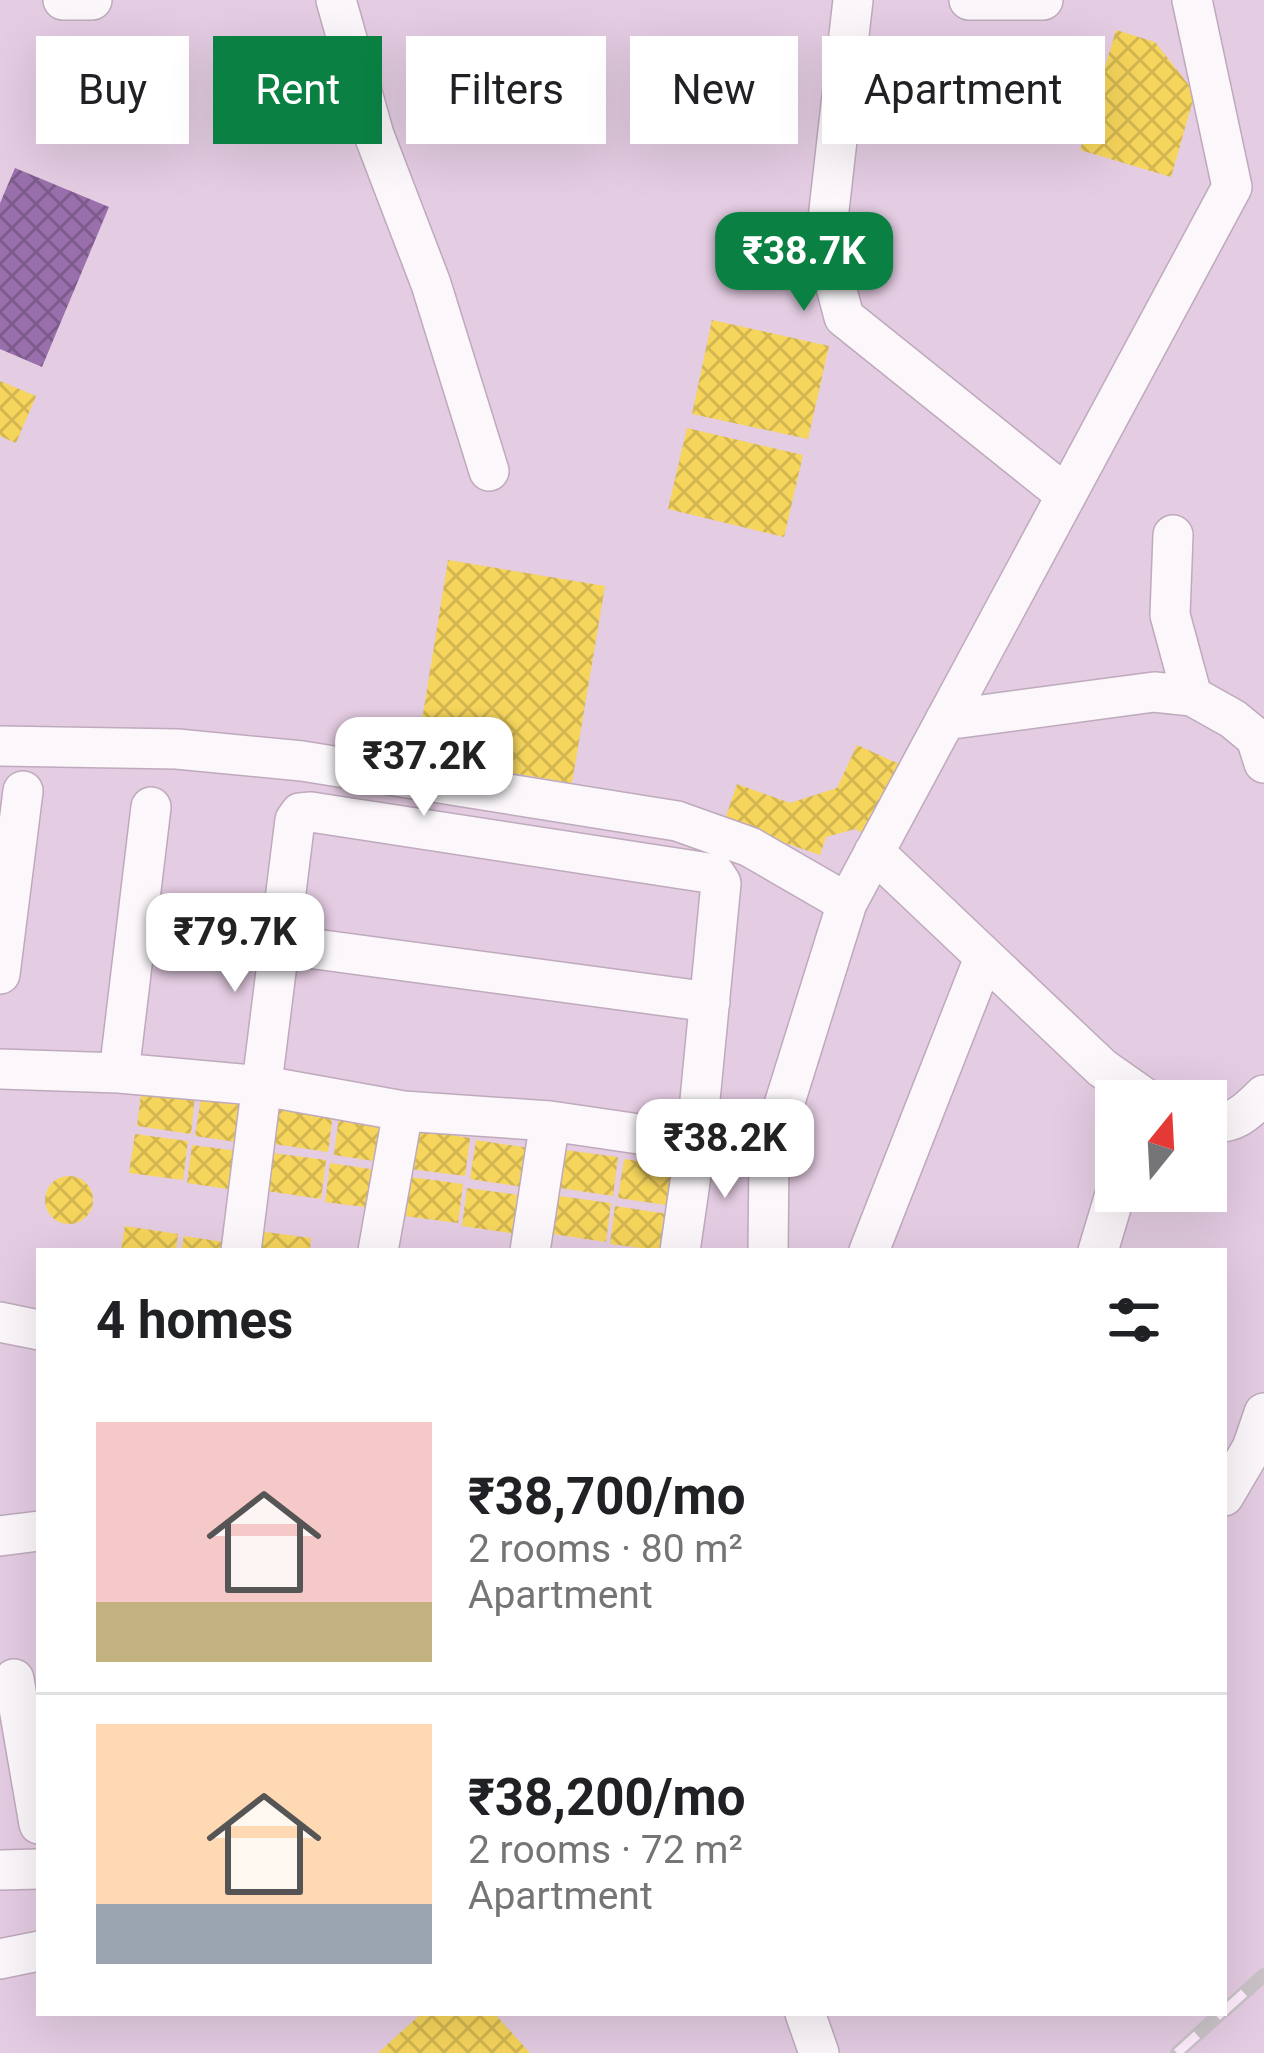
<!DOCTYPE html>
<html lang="en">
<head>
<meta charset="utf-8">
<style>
  :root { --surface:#fff; --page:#f2f2f2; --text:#202124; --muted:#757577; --line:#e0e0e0; --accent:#0b8043 }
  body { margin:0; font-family:Roboto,sans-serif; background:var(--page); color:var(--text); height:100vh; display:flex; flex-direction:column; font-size:45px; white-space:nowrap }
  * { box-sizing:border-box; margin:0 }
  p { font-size:39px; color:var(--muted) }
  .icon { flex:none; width:66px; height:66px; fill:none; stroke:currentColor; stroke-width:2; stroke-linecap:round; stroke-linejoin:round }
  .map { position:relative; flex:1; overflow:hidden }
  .sheet { position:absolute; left:36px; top:1248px; width:1191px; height:768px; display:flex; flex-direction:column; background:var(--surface); border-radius:0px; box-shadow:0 12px 48px #0002 }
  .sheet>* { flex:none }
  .top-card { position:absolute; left:36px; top:36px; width:1194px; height:108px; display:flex; gap:24px }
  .needle { width:78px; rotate:18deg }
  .buttons { position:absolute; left:1095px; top:1080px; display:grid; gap:24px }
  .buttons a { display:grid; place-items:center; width:132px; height:132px; border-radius:0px; background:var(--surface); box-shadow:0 12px 48px #0002; font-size:60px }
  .price { position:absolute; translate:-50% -102px; padding:0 27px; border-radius:24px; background:#fff; color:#222; font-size:39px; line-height:78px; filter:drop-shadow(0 3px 6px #0008) }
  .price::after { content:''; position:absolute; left:50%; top:72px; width:36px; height:27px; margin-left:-18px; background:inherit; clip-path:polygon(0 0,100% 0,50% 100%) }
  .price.current { background:var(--accent); color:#fff }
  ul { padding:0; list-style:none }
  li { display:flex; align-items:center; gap:36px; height:300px; padding:0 60px }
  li+li { border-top:3px solid var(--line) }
  li span { display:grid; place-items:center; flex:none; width:336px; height:240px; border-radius:0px; color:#555 }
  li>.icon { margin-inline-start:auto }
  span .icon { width:144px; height:144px; fill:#fffc; stroke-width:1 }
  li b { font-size:51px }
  h2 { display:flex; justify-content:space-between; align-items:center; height:144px; padding:0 60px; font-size:51px }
  .pill { padding:0 42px; border-radius:0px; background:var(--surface); box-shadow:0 12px 48px #0002; font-size:42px; line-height:108px }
  .pill.current { background:var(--accent); color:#fff }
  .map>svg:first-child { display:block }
  .homes { fill:url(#homes-cross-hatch) }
  .offices { fill:url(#offices-cross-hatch) }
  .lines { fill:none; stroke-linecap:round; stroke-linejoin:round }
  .minor-casing { stroke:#beaabc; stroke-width:42 }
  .minor { stroke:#fbf7fb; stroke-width:39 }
  .rail-casing { stroke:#c9c3c8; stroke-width:14 }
  .rail { stroke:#ffecfd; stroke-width:9; stroke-dasharray:27; stroke-linecap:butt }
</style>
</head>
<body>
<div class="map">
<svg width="1264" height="2053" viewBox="0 0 1264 2053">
  <defs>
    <pattern id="homes-cross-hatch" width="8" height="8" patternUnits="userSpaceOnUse" patternTransform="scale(3)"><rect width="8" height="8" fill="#f6d55c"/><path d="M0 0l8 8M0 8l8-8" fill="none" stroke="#d3b650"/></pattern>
    <pattern id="offices-cross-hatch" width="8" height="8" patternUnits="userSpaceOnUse" patternTransform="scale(3)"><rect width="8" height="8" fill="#9970ab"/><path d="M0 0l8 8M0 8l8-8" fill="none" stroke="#7d5b8c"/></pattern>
  </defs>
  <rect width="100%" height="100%" fill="#e4cce2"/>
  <path class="homes" d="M 1116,30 L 1155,42 L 1195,93 L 1171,177 L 1080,150 Z
    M 712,320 L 829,346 L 808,439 L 692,414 Z
    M 0,381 L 36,396 L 16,443 L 0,436 Z
    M 687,428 L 803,455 L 784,537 L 668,509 Z
    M 448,560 L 605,586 L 572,783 L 416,757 Z
    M 857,745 L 906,767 L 872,838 L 855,829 L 826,837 L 820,855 L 724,822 L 737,784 L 790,803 L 837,788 Z
    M 142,1087 L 195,1095 L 191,1134 L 137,1126 Z
    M 201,1098 L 254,1105 L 250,1144 L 195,1136 Z
    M 280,1106 L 333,1113 L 328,1152 L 274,1144 Z
    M 339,1116 L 392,1124 L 387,1163 L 334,1155 Z
    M 417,1130 L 470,1138 L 465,1176 L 411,1169 Z
    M 135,1134 L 188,1141 L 183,1180 L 129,1173 Z
    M 476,1140 L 529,1148 L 524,1187 L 470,1179 Z
    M 192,1145 L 245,1152 L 241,1191 L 187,1183 Z
    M 565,1150 L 618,1157 L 613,1196 L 560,1188 Z
    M 273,1153 L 326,1160 L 321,1199 L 267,1191 Z
    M 624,1159 L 677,1167 L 673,1206 L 618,1198 Z
    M 330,1163 L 383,1171 L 379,1209 L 325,1202 Z
    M45 1200a24 24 0 1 1 48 0a24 24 0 1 1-48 0Z
    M 410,1177 L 463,1184 L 458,1223 L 404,1216 Z
    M 467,1188 L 520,1195 L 516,1234 L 462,1226 Z
    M 558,1196 L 611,1203 L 606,1242 L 552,1234 Z
    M 615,1206 L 668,1214 L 664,1251 L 610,1244 Z
    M 125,1226 L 178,1234 L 176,1251 L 121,1251 Z
    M 258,1231 L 311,1238 L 310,1251 L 255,1251 Z
    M 184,1236 L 237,1244 L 236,1251 L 181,1251 Z
    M 422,2013 L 494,2013 L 530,2053 L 378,2053 Z"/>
  <path class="offices" d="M 15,168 L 109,207 L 42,367 L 0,349 L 0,203 Z"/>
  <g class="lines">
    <g class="minor-casing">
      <path id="minor" d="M 63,0 L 92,0
        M 336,0 L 374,135 L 431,284 L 489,471
        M 853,0 L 825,245 L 844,317 L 1066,495
        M 969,0 L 1043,0
        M 1173,535 L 1170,615 L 1192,696
        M 945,720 L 1154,692 L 1192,696 L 1233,719 L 1256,738 L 1264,763
        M 0,746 L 177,749 L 302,761 L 677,821 L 750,847 L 847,903
        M 874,852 L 1102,1068 L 1149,1101
        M 278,944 L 710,1002
        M 0,974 L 23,791
        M 0,1069 L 119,1073 L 264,1086 L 403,1111 L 550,1121 L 769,1153
        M 119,1073 L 151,807
        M 1206,1122 C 1233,1126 1246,1113 1264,1095
        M 241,1251 L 295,820 L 300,813 L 311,812 L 715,874 L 721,883 L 696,1141 L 680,1251
        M 378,1251 L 403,1111
        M 530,1251 L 550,1121
        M 768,1251 L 769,1153 L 847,903 L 1232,187 L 1192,0
        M 869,1251 L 984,958
        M 1098,1251 L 1116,1191
        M 0,1322 L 39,1330
        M 1224,1496 L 1252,1448 L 1264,1413
        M 0,1536 L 39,1531
        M 14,1679 L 39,1824
        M 0,1870 L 39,1869
        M 0,1959 L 39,1951
        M 805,2013 L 819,2053"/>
    </g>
    <use href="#minor" class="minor"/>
    <g class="rail-casing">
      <path id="rail" d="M 1224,2011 L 1264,1975
        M 1177,2053 L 1221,2013"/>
    </g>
    <use href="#rail" class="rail"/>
  </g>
</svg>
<div class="buttons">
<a><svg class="needle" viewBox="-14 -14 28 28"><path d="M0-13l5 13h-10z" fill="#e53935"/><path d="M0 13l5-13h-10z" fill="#757577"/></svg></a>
</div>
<b class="price current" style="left:804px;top:314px">₹38.7K</b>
<b class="price" style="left:424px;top:819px">₹37.2K</b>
<b class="price" style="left:235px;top:995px">₹79.7K</b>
<b class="price" style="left:725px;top:1201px">₹38.2K</b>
<div class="top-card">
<a class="pill">Buy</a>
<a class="pill current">Rent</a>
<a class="pill">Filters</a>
<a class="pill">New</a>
<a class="pill">Apartment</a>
</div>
<section class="sheet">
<h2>4 homes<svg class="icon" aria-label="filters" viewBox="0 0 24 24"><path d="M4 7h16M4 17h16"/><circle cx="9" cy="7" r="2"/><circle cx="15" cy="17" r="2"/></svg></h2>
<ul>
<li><span style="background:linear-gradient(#f6c9c9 75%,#c2b280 0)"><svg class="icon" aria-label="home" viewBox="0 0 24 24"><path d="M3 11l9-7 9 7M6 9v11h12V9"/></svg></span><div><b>₹38,700/mo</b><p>2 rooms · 80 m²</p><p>Apartment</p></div></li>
<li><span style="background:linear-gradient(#ffd9b3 75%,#9aa5b1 0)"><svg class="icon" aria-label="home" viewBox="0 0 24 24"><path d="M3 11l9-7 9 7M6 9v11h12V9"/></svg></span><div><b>₹38,200/mo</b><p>2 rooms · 72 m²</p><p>Apartment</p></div></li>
</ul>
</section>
</div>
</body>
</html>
